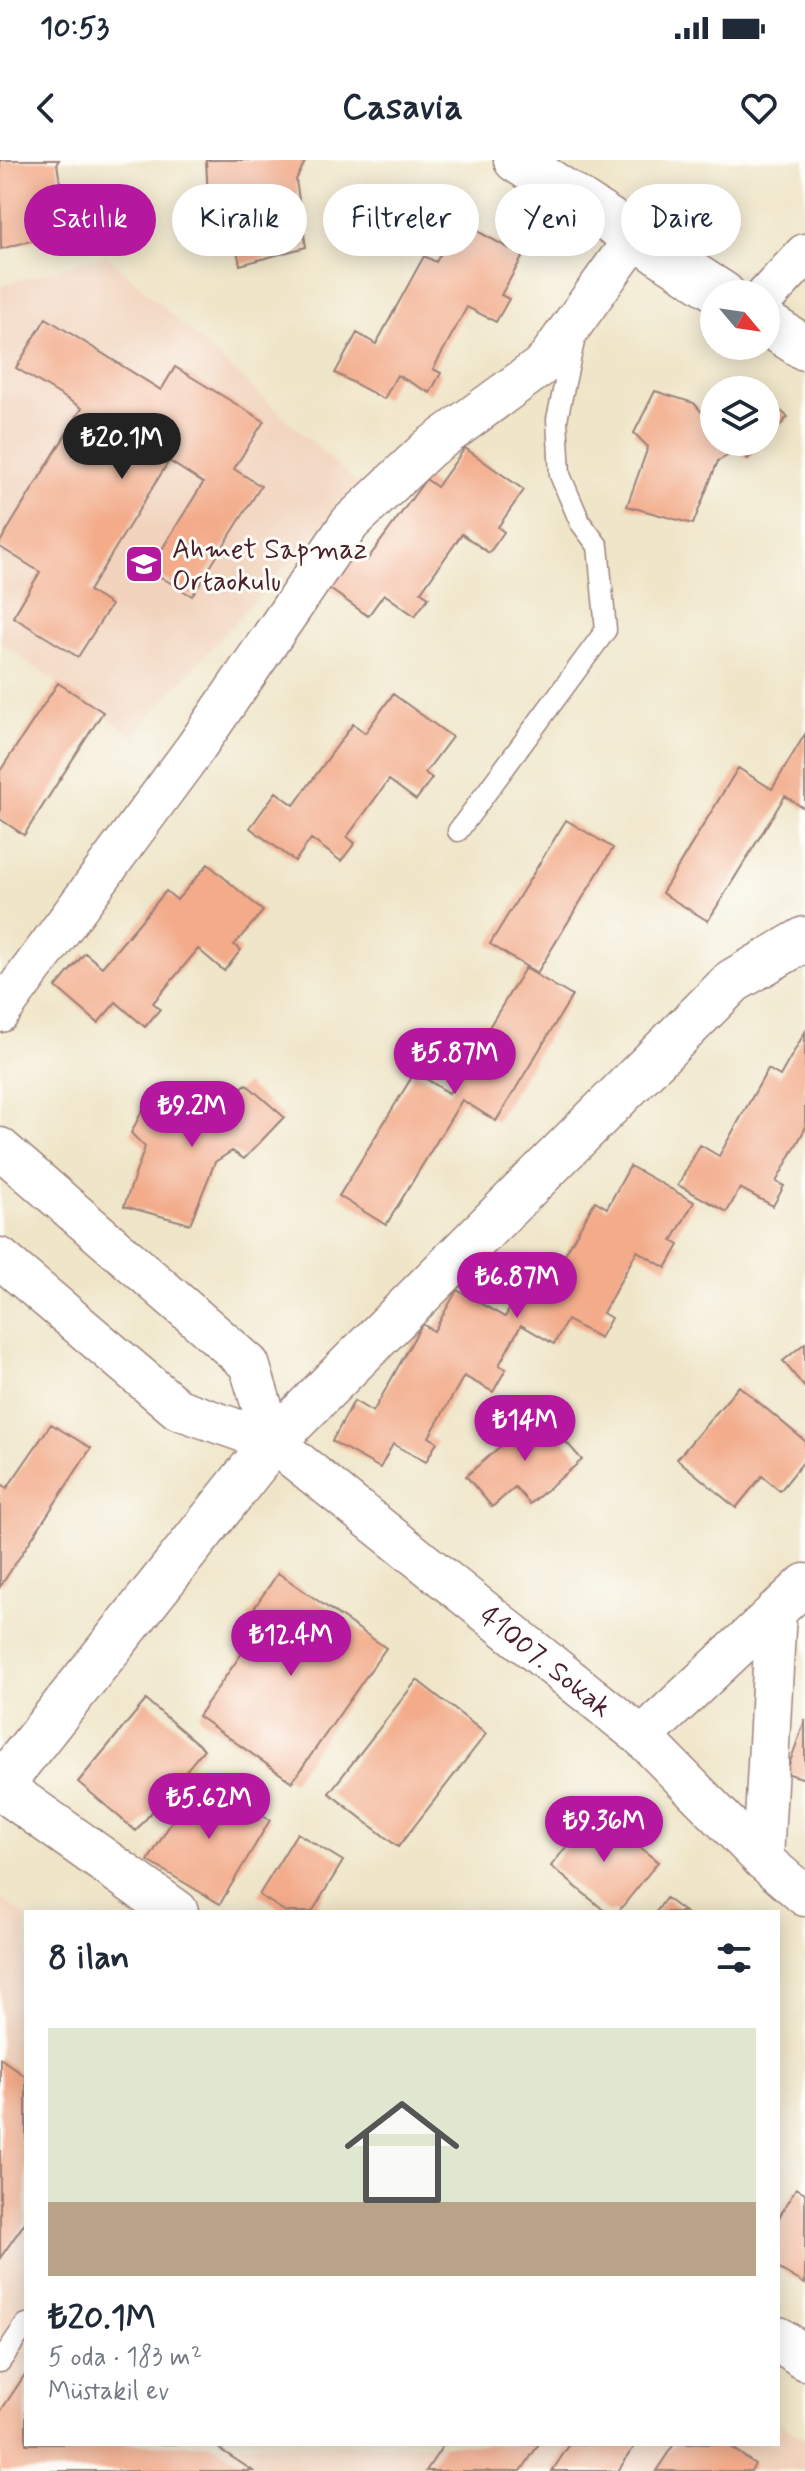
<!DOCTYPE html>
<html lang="tr">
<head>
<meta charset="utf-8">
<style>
  :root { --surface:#fff; --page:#f2f2f3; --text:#1f2937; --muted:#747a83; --accent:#b5179e }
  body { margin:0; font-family:Mynerve,sans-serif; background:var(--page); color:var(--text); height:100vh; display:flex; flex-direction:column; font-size:30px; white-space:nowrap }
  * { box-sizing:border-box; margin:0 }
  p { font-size:26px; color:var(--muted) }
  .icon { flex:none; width:44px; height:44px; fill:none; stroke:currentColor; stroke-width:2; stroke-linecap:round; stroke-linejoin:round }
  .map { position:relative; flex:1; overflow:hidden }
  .details { position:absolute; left:24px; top:1750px; width:756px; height:536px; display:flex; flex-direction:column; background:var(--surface); border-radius:0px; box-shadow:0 4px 20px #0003 }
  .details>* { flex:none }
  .hud { position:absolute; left:24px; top:24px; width:758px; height:72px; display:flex; gap:16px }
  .needle { width:52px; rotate:119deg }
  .tools { position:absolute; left:700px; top:120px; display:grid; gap:16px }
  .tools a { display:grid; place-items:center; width:80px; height:80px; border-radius:50%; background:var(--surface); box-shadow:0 4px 20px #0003; font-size:40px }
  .price { position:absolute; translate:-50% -68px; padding:0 18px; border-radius:28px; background:var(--accent); color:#fff; font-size:26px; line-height:52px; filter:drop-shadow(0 2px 4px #0008) }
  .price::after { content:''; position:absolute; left:50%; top:48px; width:24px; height:18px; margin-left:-12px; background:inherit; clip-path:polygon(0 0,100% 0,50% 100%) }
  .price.on { background:#222; color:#fff }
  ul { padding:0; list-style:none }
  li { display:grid; align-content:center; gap:16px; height:424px; padding:0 24px }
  li span { display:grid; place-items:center; height:248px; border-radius:0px; color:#555 }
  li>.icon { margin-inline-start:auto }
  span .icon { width:144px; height:144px; fill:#fffc; stroke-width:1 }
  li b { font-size:34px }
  h2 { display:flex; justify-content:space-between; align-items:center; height:96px; padding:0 24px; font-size:34px }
  .tag { padding:0 28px; border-radius:36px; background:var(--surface); box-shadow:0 4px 20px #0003; font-size:28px; line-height:72px }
  .tag.on { background:var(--accent); color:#fff }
  .status { display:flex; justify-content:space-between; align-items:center; height:56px; padding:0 40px; background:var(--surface); direction:ltr }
  .status svg { height:22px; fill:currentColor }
  header { display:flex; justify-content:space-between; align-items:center; height:104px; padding:0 24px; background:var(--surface); font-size:36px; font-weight:800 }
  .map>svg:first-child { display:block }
  .built { fill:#f2d4be }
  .building { fill:#f3ab8a }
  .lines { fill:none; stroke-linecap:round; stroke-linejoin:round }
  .service-casing { stroke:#9c827a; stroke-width:23 }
  .minor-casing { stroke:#9c827a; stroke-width:43 }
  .tertiary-casing { stroke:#9c827a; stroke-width:47 }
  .service { stroke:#fff; stroke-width:20 }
  .minor { stroke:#fff; stroke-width:40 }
  .tertiary { stroke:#fff; stroke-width:44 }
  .labels { text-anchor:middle; stroke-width:6; stroke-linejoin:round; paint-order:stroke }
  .poi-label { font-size:28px; fill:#4a1f2b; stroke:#fdfcf7; text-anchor:start }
  .street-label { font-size:28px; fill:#4a1f2b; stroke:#fdfcf7 }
</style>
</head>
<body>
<div class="status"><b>10:53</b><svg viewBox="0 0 49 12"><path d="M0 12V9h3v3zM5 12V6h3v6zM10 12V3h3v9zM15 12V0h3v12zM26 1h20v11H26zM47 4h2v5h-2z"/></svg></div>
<header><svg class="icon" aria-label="back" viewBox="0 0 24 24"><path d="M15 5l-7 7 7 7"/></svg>Casavia<svg class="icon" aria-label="heart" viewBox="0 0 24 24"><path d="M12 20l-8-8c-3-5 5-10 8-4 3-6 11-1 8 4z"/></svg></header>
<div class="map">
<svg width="805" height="2311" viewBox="0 0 805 2311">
  <rect width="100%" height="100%" fill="#fdfcf7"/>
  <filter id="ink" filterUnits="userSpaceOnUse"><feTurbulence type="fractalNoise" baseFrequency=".0125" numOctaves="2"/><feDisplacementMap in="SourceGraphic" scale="16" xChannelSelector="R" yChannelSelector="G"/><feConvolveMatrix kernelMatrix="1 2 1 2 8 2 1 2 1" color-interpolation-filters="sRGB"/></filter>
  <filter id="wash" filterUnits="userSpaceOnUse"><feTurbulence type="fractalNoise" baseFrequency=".006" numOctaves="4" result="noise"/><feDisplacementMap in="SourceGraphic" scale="32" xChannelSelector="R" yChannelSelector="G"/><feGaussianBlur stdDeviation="1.8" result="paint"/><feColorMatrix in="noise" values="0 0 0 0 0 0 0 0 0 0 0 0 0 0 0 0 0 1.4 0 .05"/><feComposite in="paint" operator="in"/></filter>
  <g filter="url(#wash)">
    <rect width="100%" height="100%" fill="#efe5c8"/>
    <path class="built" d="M 106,95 L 359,325 L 133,575 L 0,483 L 0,126 Z
      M 0,1738 L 26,1756 L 26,2284 L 778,2284 L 778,2261 L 805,2279 L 805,2311 L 0,2311 Z"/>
    <g id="blocks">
      <path class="building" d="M 0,0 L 59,0 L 57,3 L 67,71 L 1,89 Z
        M 206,0 L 306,0 L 296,20 L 306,87 L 240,105 L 227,43 L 208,38 Z
        M 459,61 L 523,96 L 501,135 L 509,139 L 496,162 L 467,147 L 433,209 L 441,213 L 430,233 L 397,215 L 384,239 L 335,213 L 357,173 L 376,184 L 424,96 L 436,102 Z
        M 46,158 L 161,230 L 175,207 L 264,261 L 234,309 L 261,326 L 192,436 L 149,410 L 203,323 L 169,301 L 89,431 L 111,445 L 78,497 L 13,457 L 40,412 L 0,387 L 0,382 L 82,248 L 16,208 Z
        M 655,231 L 694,243 L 708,259 L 714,254 L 714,282 L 764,282 L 748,299 L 736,291 L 718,301 L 693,364 L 627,346 L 648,287 L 634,273 Z
        M 766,238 L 788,257 L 766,280 Z
        M 465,288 L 524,330 L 498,367 L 504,372 L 489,393 L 462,374 L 421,432 L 429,437 L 415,456 L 384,434 L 368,456 L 323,424 L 349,387 L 367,400 L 426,319 L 437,327 Z
        M 58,523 L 103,552 L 24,675 L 0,659 L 0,611 Z
        M 393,534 L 452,577 L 425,613 L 432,618 L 416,640 L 389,620 L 347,677 L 355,683 L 341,701 L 311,679 L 295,701 L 250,668 L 276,632 L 294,645 L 353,564 L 365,573 Z
        M 805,574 L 805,649 L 785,636 L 708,761 L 662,733 L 738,608 L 772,629 Z
        M 566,660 L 613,688 L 537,813 L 490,784 Z
        M 208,704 L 263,751 L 234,785 L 241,790 L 224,811 L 198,789 L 153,843 L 160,849 L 145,867 L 116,842 L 98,863 L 56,827 L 85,793 L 102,807 L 166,731 L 177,740 Z
        M 525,808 L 572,836 L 496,961 L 462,940 L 386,1065 L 339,1036 L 415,912 L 449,933 Z
        M 805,872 L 805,969 L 776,1022 L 784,1026 L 773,1046 L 740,1028 L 727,1052 L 678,1025 L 700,985 L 719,996 L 768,909 L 780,916 Z
        M 246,924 L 284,957 L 244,999 L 232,991 L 215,1002 L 190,1064 L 124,1046 L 145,987 L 131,973 L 152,931 L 191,943 L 205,959 Z
        M 630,1006 L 694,1042 L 672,1081 L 679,1085 L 666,1108 L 637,1091 L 603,1153 L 611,1158 L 600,1178 L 567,1160 L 554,1184 L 521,1165 L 499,1205 L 506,1209 L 493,1232 L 464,1216 L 429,1277 L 437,1282 L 426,1302 L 393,1284 L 380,1308 L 332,1281 L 354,1241 L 373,1252 L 422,1164 L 434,1171 L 457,1130 L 505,1157 L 527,1118 L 546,1128 L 595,1041 L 607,1048 Z
        M 805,1183 L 805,1228 L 783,1201 Z
        M 739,1226 L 805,1281 L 805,1300 L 780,1331 L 762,1316 L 736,1348 L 677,1299 Z
        M 540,1252 L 582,1300 L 530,1344 L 515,1327 L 492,1347 L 466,1316 Z
        M 51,1264 L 91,1288 L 0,1427 L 0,1323 L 7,1328 Z
        M 278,1413 L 386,1488 L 292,1622 L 198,1556 L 261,1466 L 248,1457 Z
        M 417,1520 L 486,1574 L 398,1687 L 329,1633 Z
        M 146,1540 L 204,1589 L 136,1671 L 78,1622 Z
        M 805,1560 L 805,1619 L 786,1613 Z
        M 198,1618 L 270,1660 L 220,1744 L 148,1701 Z
        M 595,1651 L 658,1702 L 618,1752 L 606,1752 L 551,1706 Z
        M 297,1673 L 343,1701 L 312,1752 L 286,1752 L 259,1735 Z
        M 666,1738 L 685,1752 L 656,1752 Z
        M 0,1898 L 26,1917 L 26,2061 L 0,2098 Z
        M 796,2028 L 805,2033 L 805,2124 L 778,2108 L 778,2059 Z
        M 26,2213 L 26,2284 L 212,2284 L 253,2311 L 0,2311 L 0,2252 Z
        M 444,2284 L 539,2284 L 521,2311 L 426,2311 Z
        M 570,2284 L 636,2284 L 618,2311 L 552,2311 Z
        M 674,2284 L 726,2284 L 755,2304 L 751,2311 L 656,2311 Z"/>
    </g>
  </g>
  <g filter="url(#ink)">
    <use href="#blocks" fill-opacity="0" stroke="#9c827a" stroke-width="2"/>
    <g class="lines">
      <g class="service-casing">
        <path id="service" d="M 458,671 L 606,470 L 598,386 L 580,362 L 560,315 L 557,259 L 575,177
          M 0,2202 L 26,2164"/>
      </g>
      <g class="minor-casing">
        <g id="minor">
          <path d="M 766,136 L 805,94"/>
          <path d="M 0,852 L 196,587 L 350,363 L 429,288 L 544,204 L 636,76"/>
          <path d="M 0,988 L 249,1204 L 273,1282"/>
          <path id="s1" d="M 0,1098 L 178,1249 L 273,1282 L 642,1577 L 763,1700 L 805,1736"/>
          <path d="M 642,1577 L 805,1424"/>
          <path d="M 763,1700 L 776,1450"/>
        </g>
      </g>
      <g class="tertiary-casing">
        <path id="tertiary" d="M 516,0 L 723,134
          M 766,163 L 805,188
          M 0,1626 L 273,1282 L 733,821 L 805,779
          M 0,1627 L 176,1752
          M 778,2179 L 805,2198"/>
      </g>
      <use href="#service" class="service"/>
      <use href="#minor" class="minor"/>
      <use href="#tertiary" class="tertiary"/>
    </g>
  </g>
  <defs>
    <g id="school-square" transform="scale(2)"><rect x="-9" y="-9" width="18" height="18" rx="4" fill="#b5179e" stroke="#fdfcf7"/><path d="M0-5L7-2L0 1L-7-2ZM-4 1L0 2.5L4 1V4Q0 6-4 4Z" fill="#fff"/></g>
  </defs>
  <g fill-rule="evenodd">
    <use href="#school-square" x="144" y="404"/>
  </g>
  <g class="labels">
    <g class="poi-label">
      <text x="172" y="398">Ahmet Sapmaz<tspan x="172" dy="32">Ortaokulu</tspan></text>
    </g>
    <g class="street-label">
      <text dy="10" stroke="none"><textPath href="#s1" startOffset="684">41007. Sokak</textPath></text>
    </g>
  </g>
</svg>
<div class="tools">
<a><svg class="needle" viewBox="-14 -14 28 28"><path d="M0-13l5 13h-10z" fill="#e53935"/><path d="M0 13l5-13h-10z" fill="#747a83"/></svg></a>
<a><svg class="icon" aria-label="layers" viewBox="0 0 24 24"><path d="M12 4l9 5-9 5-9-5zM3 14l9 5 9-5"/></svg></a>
</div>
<b class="price on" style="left:122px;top:321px">₺20.1M</b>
<b class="price" style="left:455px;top:936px">₺5.87M</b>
<b class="price" style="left:192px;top:989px">₺9.2M</b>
<b class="price" style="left:517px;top:1160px">₺6.87M</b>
<b class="price" style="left:525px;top:1303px">₺14M</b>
<b class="price" style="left:291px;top:1518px">₺12.4M</b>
<b class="price" style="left:209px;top:1681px">₺5.62M</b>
<b class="price" style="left:604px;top:1704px">₺9.36M</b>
<div class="hud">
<a class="tag on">Satılık</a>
<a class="tag">Kiralık</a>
<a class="tag">Filtreler</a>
<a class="tag">Yeni</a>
<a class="tag">Daire</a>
</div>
<section class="details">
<h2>8 ilan<svg class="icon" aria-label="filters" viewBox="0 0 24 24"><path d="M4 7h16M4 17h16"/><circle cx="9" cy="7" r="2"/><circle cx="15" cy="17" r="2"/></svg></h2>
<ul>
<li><span style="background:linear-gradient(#dfe7d0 70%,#b9a48a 0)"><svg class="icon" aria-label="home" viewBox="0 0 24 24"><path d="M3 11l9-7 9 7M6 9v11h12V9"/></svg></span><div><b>₺20.1M</b><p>5 oda · 183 m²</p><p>Müstakil ev</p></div></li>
</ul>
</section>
</div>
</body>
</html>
